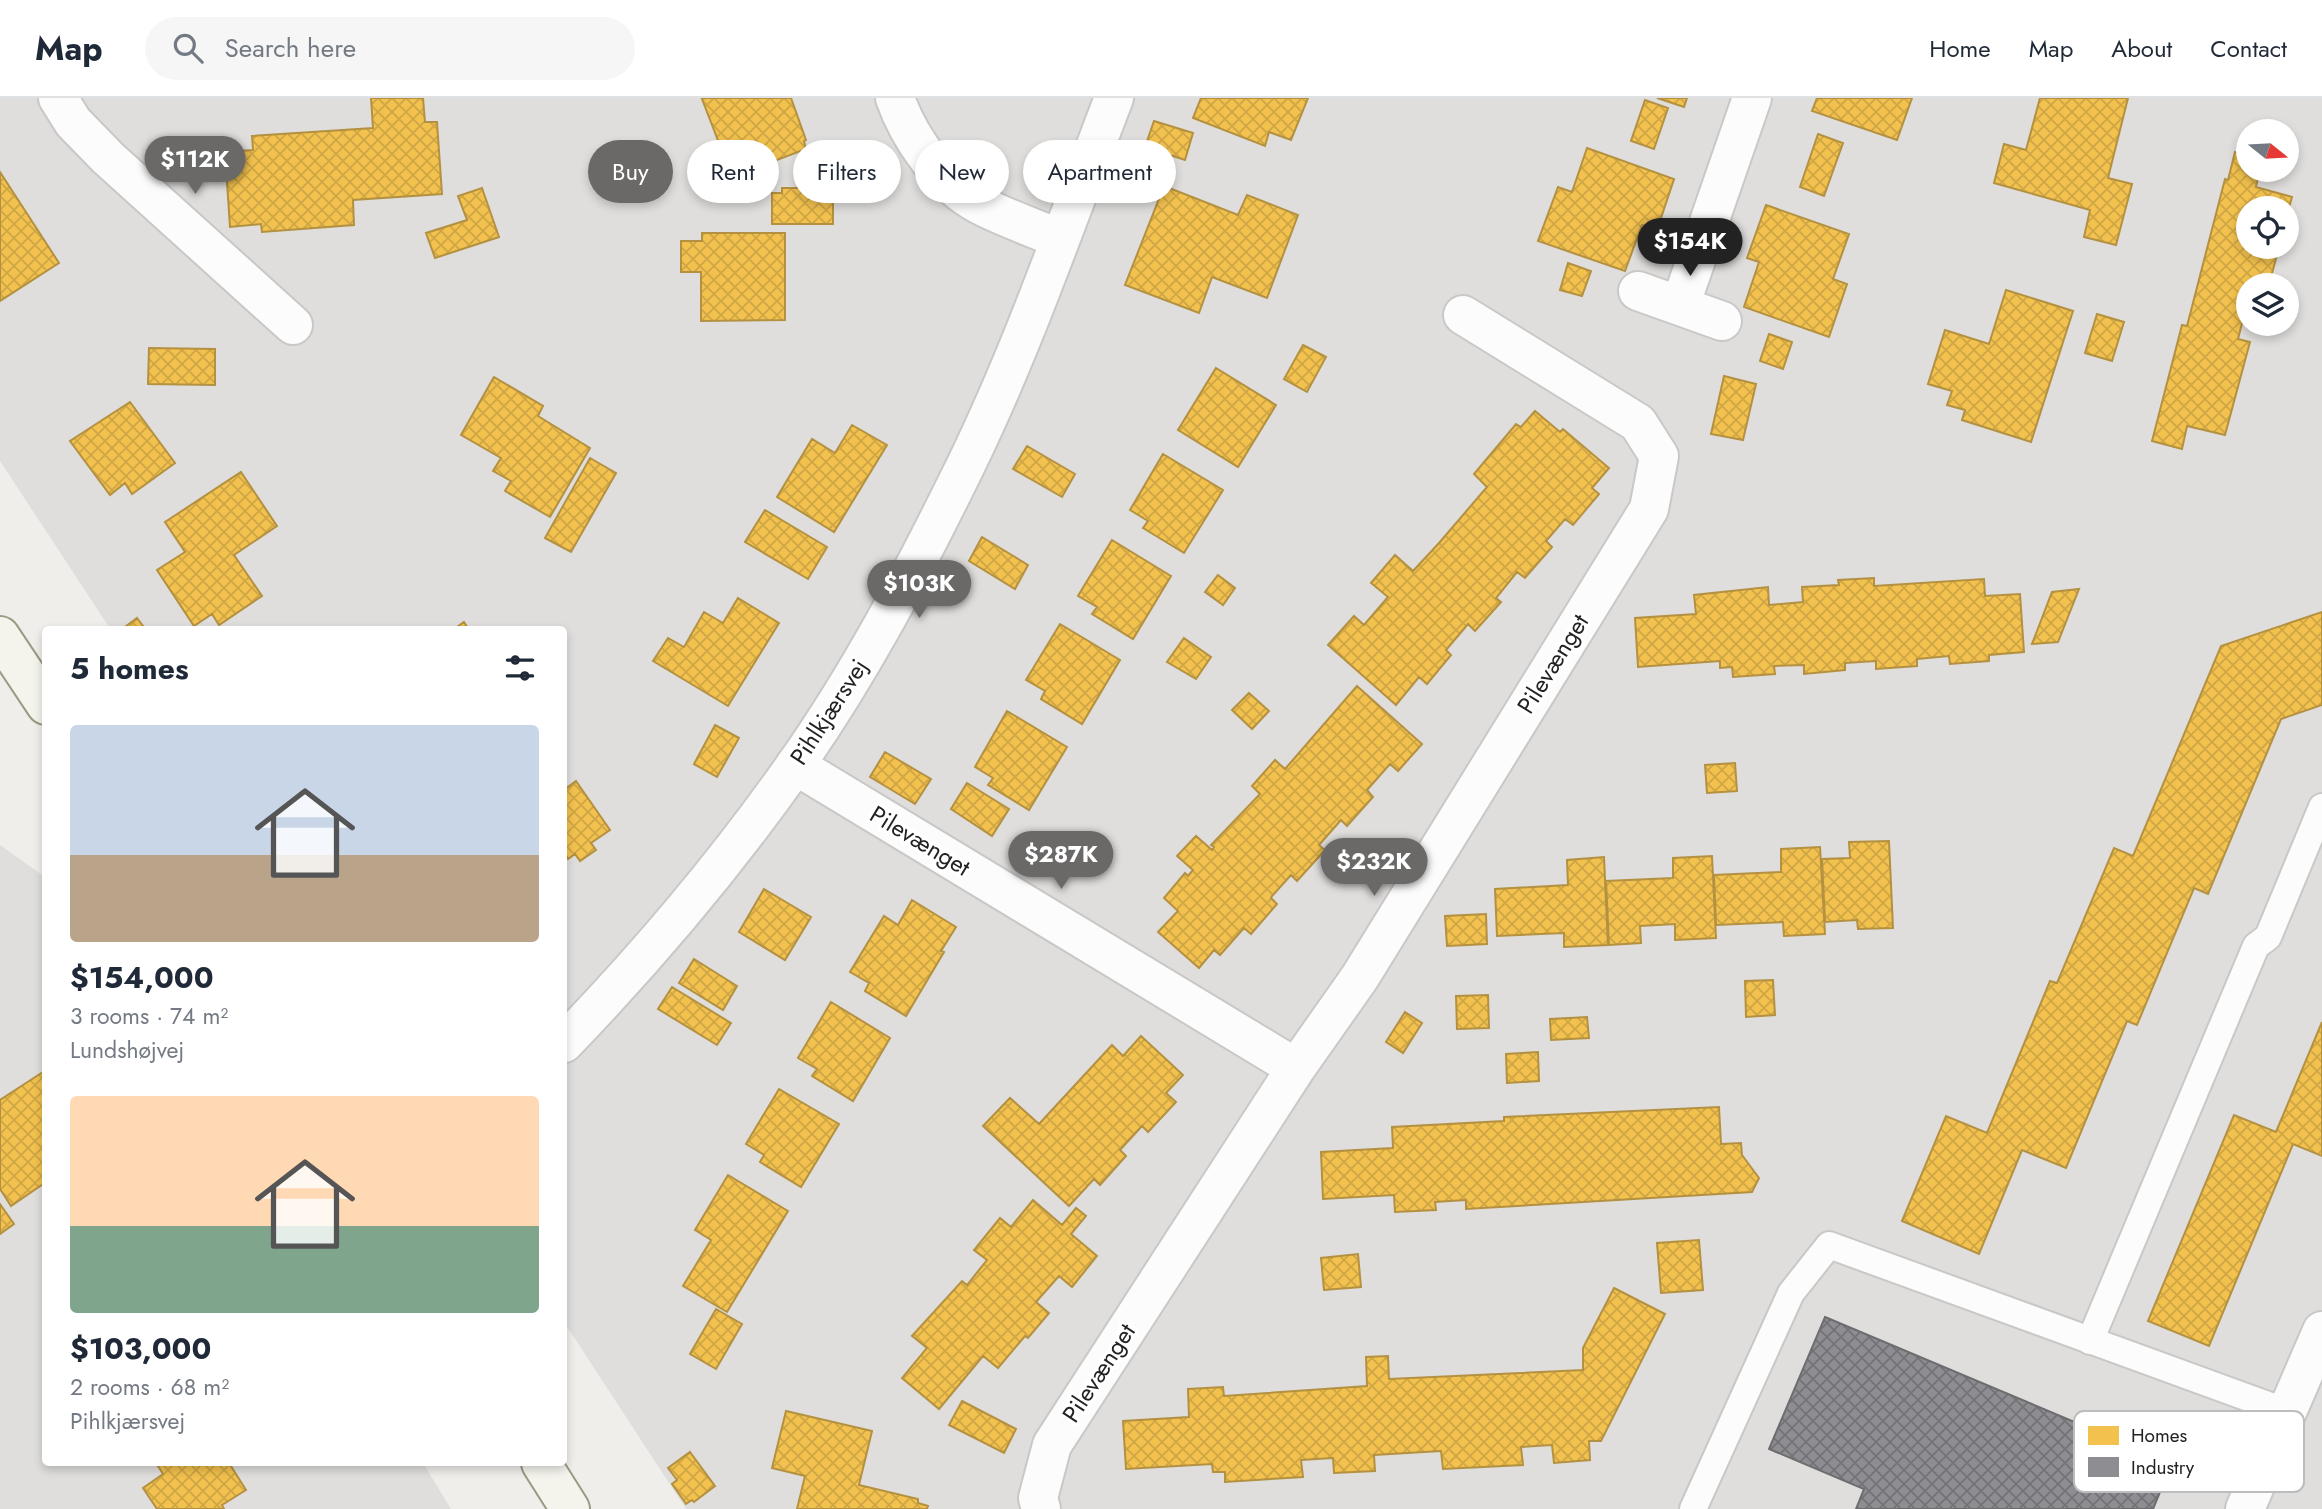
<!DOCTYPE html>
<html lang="en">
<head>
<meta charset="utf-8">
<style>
  :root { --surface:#fff; --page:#f6f6f7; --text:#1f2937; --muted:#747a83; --line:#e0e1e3; --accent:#6a6968 }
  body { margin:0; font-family:Jost,sans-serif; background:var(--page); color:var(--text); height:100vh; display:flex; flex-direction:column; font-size:26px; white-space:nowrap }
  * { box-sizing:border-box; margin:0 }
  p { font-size:23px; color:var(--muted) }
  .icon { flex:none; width:38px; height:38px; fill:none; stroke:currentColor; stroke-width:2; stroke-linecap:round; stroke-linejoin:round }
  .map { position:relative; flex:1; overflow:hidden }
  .drawer { position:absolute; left:42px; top:528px; width:525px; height:840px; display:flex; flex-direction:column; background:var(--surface); border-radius:7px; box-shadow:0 4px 10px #0003 }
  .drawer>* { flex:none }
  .banner { position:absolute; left:588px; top:42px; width:665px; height:63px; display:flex; gap:14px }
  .needle { width:46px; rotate:108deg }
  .controls { position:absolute; left:2236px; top:21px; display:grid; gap:14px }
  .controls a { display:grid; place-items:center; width:63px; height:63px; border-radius:50%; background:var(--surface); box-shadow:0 4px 10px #0003; font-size:35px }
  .price { position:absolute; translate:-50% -60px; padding:0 16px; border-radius:24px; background:var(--accent); color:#fff; font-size:23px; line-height:46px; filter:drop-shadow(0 2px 4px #0008) }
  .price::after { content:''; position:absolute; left:50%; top:42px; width:21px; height:16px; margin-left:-10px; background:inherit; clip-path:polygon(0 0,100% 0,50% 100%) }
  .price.selected { background:#222; color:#fff }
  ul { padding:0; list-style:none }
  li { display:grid; align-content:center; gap:14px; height:371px; padding:0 28px }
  li span { display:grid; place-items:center; height:217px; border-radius:7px; color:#555 }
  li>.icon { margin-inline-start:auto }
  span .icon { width:126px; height:126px; fill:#fffc; stroke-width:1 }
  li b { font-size:30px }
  h2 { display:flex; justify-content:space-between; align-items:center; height:84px; padding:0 28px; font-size:30px }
  .pill { padding:0 24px; border-radius:32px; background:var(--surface); box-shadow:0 4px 10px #0003; font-size:24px; line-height:63px }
  .pill.selected { background:var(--accent); color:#fff }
  header { display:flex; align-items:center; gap:42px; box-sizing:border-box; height:98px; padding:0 35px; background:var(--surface); border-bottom:2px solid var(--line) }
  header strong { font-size:33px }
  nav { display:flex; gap:38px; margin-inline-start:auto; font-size:24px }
  .search { width:490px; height:63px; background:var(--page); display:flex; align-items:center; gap:18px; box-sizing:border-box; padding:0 24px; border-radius:38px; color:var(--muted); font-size:26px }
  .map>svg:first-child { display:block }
  .residential { fill:#dfdedc; fill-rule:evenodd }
  .homes { fill:url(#homes-cross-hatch); stroke:#b49141; stroke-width:2 }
  .industry { fill:url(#industry-cross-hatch); stroke:#6d6d70; stroke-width:2 }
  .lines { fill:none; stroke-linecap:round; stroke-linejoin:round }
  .lane-casing { stroke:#c9c8c7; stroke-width:30 }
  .street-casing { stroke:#c9c8c7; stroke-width:42 }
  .secondary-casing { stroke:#999a82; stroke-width:42 }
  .lane { stroke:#fdfcfc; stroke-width:26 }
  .street { stroke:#fdfcfc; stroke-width:38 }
  .secondary { stroke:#f4f4ed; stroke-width:38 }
  .labels { text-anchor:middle; stroke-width:7; stroke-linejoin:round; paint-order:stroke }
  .street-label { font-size:24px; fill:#222; stroke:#fff }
  .key { fill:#fff; stroke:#bdbdbd; stroke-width:2 }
  .key-label { font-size:19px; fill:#222 }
</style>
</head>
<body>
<header>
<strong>Map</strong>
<div class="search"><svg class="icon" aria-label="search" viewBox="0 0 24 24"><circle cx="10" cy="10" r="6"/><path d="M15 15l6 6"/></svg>Search here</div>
<nav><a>Home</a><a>Map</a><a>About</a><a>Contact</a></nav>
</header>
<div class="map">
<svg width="2322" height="1411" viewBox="0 0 2322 1411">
  <defs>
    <pattern id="homes-cross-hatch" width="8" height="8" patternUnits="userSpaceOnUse" patternTransform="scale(1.75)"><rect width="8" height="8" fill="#f2c14e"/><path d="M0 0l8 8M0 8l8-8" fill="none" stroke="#cfa644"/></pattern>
    <pattern id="industry-cross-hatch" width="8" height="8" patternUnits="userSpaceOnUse" patternTransform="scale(1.75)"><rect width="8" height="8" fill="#8d8d92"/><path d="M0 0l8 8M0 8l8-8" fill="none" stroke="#737377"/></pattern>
  </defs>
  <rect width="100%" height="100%" fill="#f0eeeb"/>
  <path class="residential" d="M 0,0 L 2322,0 L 2322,1411 L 686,1411 L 564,1224 L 564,532 L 111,532 L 0,363 ZM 2249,33 L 2287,33 L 2287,72 L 2249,72 ZM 2249,110 L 2287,110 L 2287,149 L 2249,149 ZM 2249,187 L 2287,187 L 2287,226 L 2249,226 Z
    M 0,747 L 45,779 L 46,1365 L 423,1365 L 451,1411 L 0,1411 Z"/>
  <path class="homes" d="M 371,0 L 423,0 L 425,24 L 437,24 L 442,96 L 353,102 L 354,127 L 262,134 L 261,126 L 230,129 L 225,54 L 253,52 L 252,38 L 373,30 Z
    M 706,0 L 791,0 L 806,42 L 804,43 L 806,51 L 756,70 L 752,62 L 729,71 L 702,1 Z
    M 1201,0 L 1308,0 L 1291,42 L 1269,34 L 1265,48 L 1193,20 Z
    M 1657,0 L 1687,0 L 1684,9 Z
    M 1817,0 L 1912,0 L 1897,42 L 1812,13 Z
    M 2040,0 L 2128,0 L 2108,80 L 2132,86 L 2116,147 L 2084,139 L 2090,112 L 1994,85 L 2004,46 L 2026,52 Z
    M 1645,2 L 1668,10 L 1654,51 L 1631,43 Z
    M 1154,23 L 1193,35 L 1185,62 L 1145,49 Z
    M 1818,36 L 1843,45 L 1824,98 L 1800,89 Z
    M 1587,50 L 1674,81 L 1657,132 L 1642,127 L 1625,173 L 1538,143 L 1558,89 L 1572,94 Z
    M 2235,54 L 2249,58 L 2249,72 L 2260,72 L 2256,89 L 2292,99 L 2287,117 L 2287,110 L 2249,110 L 2249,149 L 2279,149 L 2269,187 L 2252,185 L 2249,187 L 2249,198 L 2238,241 L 2250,244 L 2225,337 L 2187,328 L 2182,351 L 2152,343 L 2182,227 L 2187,228 L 2225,81 L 2228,82 Z
    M 0,74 L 59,165 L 0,203 Z
    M 1164,88 L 1238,117 L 1247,97 L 1298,117 L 1267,200 L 1212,179 L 1199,215 L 1125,187 Z
    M 482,90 L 499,139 L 435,160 L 426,135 L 467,122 L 458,98 Z
    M 782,90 L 802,90 L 803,95 L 833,95 L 833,126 L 772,126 L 772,95 L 782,95 Z
    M 1766,107 L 1849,136 L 1833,181 L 1847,186 L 1829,239 L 1744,209 L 1759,164 L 1747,160 Z
    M 702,135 L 785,135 L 785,222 L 701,223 L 701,174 L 681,174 L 681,143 L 702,143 Z
    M 1568,165 L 1591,173 L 1582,198 L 1560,192 Z
    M 2006,192 L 2073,213 L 2031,344 L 1962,322 L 1965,312 L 1947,307 L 1952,293 L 1928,286 L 1945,232 L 1989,246 Z
    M 2097,216 L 2124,224 L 2112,263 L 2085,255 Z
    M 1769,236 L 1792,244 L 1783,271 L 1760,263 Z
    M 1303,247 L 1326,259 L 1307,294 L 1284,281 Z
    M 149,250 L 215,251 L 215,287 L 148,286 Z
    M 1216,270 L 1276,307 L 1238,369 L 1178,332 Z
    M 1724,278 L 1756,286 L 1743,342 L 1711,336 Z
    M 494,279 L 543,308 L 538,318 L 590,350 L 550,419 L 505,393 L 511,383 L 493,373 L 501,360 L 461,337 Z
    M 130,304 L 175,365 L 132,396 L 125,385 L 110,397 L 70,343 Z
    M 1535,313 L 1560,334 L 1563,331 L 1609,370 L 1592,390 L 1599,396 L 1573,427 L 1565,421 L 1546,443 L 1552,449 L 1525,480 L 1517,474 L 1496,500 L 1501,504 L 1475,533 L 1468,526 L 1446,552 L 1451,557 L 1427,586 L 1419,579 L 1396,607 L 1328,547 L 1354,518 L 1364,527 L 1388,499 L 1371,485 L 1395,457 L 1413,473 L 1439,445 L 1487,389 L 1474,376 L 1516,326 L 1521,329 Z
    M 852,327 L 887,347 L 834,434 L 777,399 L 812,341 L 835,355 Z
    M 1027,348 L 1075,376 L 1062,399 L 1013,371 Z
    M 1163,356 L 1223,392 L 1184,455 L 1143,430 L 1148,423 L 1130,412 Z
    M 590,360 L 616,375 L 571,454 L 545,440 Z
    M 241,374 L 277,428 L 234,457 L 262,498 L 219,527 L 212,516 L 194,528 L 157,472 L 185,454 L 165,424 Z
    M 765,412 L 827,449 L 808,481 L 745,444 Z
    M 982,439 L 1028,467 L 1015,491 L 969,463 Z
    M 1112,442 L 1171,478 L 1133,541 L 1092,516 L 1097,509 L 1078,498 Z
    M 1218,477 L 1235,490 L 1223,507 L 1205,494 Z
    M 1874,480 L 1874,488 L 1984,481 L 1985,498 L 2020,496 L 2024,554 L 1989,557 L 1989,563 L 1950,566 L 1949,558 L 1917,561 L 1917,568 L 1876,571 L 1876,563 L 1845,565 L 1845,572 L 1804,576 L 1804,567 L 1774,568 L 1775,576 L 1733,579 L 1732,569 L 1720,570 L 1720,563 L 1638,569 L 1635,520 L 1696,516 L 1694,497 L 1768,489 L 1769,507 L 1803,504 L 1802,489 L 1839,487 L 1838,482 Z
    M 2079,491 L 2058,544 L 2032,546 L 2052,494 Z
    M 738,500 L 779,525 L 728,608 L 653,563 L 668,540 L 684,549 L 704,514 L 723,525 Z
    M 2322,514 L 2322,607 L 2281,621 L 2208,796 L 2194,790 L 2137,927 L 2127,923 L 2066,1070 L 2022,1052 L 1979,1156 L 1902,1123 L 1946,1018 L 1987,1035 L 2050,883 L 2057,885 L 2114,750 L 2133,758 L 2221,548 Z
    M 137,520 L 146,532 L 121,532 Z
    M 464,524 L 469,532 L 453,532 Z
    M 1060,526 L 1120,562 L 1082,626 L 1041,601 L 1045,593 L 1026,582 Z
    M 1184,540 L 1211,559 L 1196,581 L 1167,564 Z
    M 1357,588 L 1422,646 L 1398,673 L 1390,666 L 1367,692 L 1373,699 L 1347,728 L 1341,722 L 1319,747 L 1325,752 L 1297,783 L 1291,777 L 1272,798 L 1271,800 L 1277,806 L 1251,836 L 1244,830 L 1220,857 L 1214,852 L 1199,870 L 1158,834 L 1178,813 L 1164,800 L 1185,775 L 1188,778 L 1193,772 L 1177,758 L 1196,738 L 1212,752 L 1214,749 L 1211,747 L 1260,696 L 1252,688 L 1275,662 L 1285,671 Z
    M 1249,595 L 1269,613 L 1252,631 L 1232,612 Z
    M 1007,613 L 1067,649 L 1029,712 L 988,687 L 993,680 L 975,669 Z
    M 715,627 L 739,640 L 717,679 L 694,666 Z
    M 885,654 L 931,681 L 915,706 L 870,679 Z
    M 1735,665 L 1737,693 L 1707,695 L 1705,667 Z
    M 576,683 L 610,732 L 591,745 L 596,752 L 580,763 L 575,756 L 568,761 L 564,754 L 564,692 Z
    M 967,685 L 1009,711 L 992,738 L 951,711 Z
    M 1889,743 L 1893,830 L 1858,831 L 1857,822 L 1825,824 L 1822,761 L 1850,760 L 1849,744 Z
    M 1820,749 L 1825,836 L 1784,838 L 1783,824 L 1716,827 L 1714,777 L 1781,774 L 1781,751 Z
    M 1712,758 L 1716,840 L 1675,842 L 1675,826 L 1640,828 L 1641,845 L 1609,847 L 1606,783 L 1673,780 L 1673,760 Z
    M 1604,759 L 1608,847 L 1564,849 L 1564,835 L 1497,838 L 1495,791 L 1568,787 L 1567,762 Z
    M 764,791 L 811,819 L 785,862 L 739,834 Z
    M 912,802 L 956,829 L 941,853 L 944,854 L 906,918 L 865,893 L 869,885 L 850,874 L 884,818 L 898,827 Z
    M 1486,816 L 1487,846 L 1447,848 L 1445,818 Z
    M 694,861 L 737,888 L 723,912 L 679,885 Z
    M 1773,882 L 1775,917 L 1746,919 L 1745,883 Z
    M 672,889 L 731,925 L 717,947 L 658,911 Z
    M 1488,897 L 1489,930 L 1457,931 L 1456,898 Z
    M 831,904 L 890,940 L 853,1003 L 812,978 L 817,971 L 798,960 Z
    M 1405,914 L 1422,925 L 1403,955 L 1386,944 Z
    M 1587,919 L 1589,940 L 1551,942 L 1550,921 Z
    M 2322,924 L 2322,1058 L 2293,1046 L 2209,1248 L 2148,1223 L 2234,1017 L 2276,1034 Z
    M 1141,938 L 1183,977 L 1166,995 L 1176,1004 L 1148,1034 L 1142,1028 L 1120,1052 L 1126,1058 L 1100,1087 L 1094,1081 L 1069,1108 L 983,1028 L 1010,1000 L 1039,1026 L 1112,947 L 1123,958 Z
    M 1538,954 L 1539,983 L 1507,985 L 1506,956 Z
    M 46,972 L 46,1084 L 11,1108 L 0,1091 L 0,1002 Z
    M 779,991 L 839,1026 L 801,1089 L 760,1064 L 764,1057 L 746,1046 Z
    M 1719,1009 L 1721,1046 L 1741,1045 L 1742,1057 L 1759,1080 L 1752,1094 L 1466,1111 L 1466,1102 L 1435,1104 L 1436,1112 L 1395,1114 L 1394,1097 L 1323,1101 L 1321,1054 L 1393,1050 L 1392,1029 L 1504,1023 L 1504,1019 Z
    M 728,1077 L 788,1113 L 727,1214 L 683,1188 L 711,1142 L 695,1132 Z
    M 1033,1102 L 1062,1127 L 1076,1110 L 1086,1118 L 1071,1136 L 1097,1158 L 1072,1189 L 1059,1178 L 1036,1204 L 1049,1215 L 1028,1240 L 1025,1238 L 998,1270 L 983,1258 L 939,1311 L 902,1280 L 927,1250 L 912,1238 L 962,1183 L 967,1187 L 987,1162 L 974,1152 L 1000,1120 L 1011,1129 Z
    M 0,1106 L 14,1126 L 0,1136 Z
    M 1699,1142 L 1703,1192 L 1661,1195 L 1657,1145 Z
    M 1358,1156 L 1361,1189 L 1324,1192 L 1321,1160 Z
    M 1614,1190 L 1665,1216 L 1601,1343 L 1589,1343 L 1590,1362 L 1554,1365 L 1552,1347 L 1521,1349 L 1523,1367 L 1443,1371 L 1441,1353 L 1374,1357 L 1375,1373 L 1334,1375 L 1333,1360 L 1301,1362 L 1303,1379 L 1225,1384 L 1225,1374 L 1213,1374 L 1212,1366 L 1126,1371 L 1123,1323 L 1189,1319 L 1188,1291 L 1223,1289 L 1224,1298 L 1367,1288 L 1366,1259 L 1388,1258 L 1389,1281 L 1583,1272 L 1583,1250 Z
    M 716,1211 L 742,1226 L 716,1271 L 690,1256 Z
    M 962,1303 L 1016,1331 L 1004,1355 L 949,1327 Z
    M 786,1313 L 872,1333 L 859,1387 L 918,1401 L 918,1405 L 928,1408 L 927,1411 L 797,1411 L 805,1378 L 772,1370 Z
    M 690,1354 L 715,1388 L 694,1404 L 692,1402 L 686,1406 L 672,1386 L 677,1382 L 668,1370 Z
    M 156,1365 L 229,1365 L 246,1392 L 222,1407 L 224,1411 L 157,1411 L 143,1390 L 163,1376 Z"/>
  <path class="industry" d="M 1825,1219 L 2172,1365 L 2153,1411 L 1856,1411 L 1864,1391 L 1769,1351 Z"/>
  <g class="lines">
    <g class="lane-casing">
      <path id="lane" d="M 2090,1243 L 2256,848 L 2268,839 L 2322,709
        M 1693,1411 L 1791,1195 L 1829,1147 L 2287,1314"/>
    </g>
    <g class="street-casing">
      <path id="street" d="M 58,0 L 73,24 L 108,60 L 293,227
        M 895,0 C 909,40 942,87 980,107 C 1005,120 1034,130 1060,141
        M 1638,193 L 1722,223
        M 1680,208 L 1752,0
        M 795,667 L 1296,970
        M 564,945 C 647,859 725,767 794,669 C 857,580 909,482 957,385 C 1019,262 1064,129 1114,0
        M 1041,1411 L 1038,1400 L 1052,1347 L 1296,970 L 1360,879 L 1649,411 L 1659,358 L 1638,325 L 1463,217
        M 2245,1411 L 2322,1233"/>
    </g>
    <g class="secondary-casing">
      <path id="secondary" d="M 0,538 L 46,607
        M 541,1365 L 570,1411"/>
    </g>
    <use href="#lane" class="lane"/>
    <use href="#street" class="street"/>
    <use href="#secondary" class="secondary"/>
  </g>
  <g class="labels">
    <g class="street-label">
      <text transform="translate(1553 566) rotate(-58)" y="8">Pilevænget</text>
      <text transform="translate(829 614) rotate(-57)" y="8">Pihlkjærsvej</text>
      <text transform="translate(920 743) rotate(31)" y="8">Pilevænget</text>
      <text transform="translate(1099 1275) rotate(-57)" y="8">Pilevænget</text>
    </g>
  </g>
  <rect x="2074" y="1313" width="230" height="81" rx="10" class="key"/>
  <rect x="2088" y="1328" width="31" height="19" fill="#f2c14e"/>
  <rect x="2088" y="1359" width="31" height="20" fill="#8d8d92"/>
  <g class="key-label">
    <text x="2131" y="1344">Homes</text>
    <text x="2131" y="1376">Industry</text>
  </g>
</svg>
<div class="controls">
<a><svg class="needle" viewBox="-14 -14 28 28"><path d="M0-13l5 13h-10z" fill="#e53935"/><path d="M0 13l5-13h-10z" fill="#747a83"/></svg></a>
<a><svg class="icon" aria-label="locate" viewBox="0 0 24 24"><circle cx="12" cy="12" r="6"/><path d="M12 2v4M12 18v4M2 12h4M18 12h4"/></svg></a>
<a><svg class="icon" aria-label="layers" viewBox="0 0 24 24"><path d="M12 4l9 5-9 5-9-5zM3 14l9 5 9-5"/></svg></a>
</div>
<b class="price" style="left:195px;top:98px">$112K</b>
<b class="price selected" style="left:1690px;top:180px">$154K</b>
<b class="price" style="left:919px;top:522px">$103K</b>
<b class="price" style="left:1061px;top:793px">$287K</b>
<b class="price" style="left:1374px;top:800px">$232K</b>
<div class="banner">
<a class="pill selected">Buy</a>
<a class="pill">Rent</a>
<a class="pill">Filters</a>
<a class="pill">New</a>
<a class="pill">Apartment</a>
</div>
<section class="drawer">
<h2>5 homes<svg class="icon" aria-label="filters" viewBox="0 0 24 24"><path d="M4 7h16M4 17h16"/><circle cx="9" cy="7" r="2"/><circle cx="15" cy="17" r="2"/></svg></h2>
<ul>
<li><span style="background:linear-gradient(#c9d6e8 60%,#b9a48a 0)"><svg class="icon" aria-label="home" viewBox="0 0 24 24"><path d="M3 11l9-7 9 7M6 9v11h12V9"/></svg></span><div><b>$154,000</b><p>3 rooms · 74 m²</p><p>Lundshøjvej</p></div></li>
<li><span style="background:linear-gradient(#ffd9b3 60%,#7fa58c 0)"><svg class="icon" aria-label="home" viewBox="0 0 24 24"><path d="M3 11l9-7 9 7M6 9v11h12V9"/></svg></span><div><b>$103,000</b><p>2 rooms · 68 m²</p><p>Pihlkjærsvej</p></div></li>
</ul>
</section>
</div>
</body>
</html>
